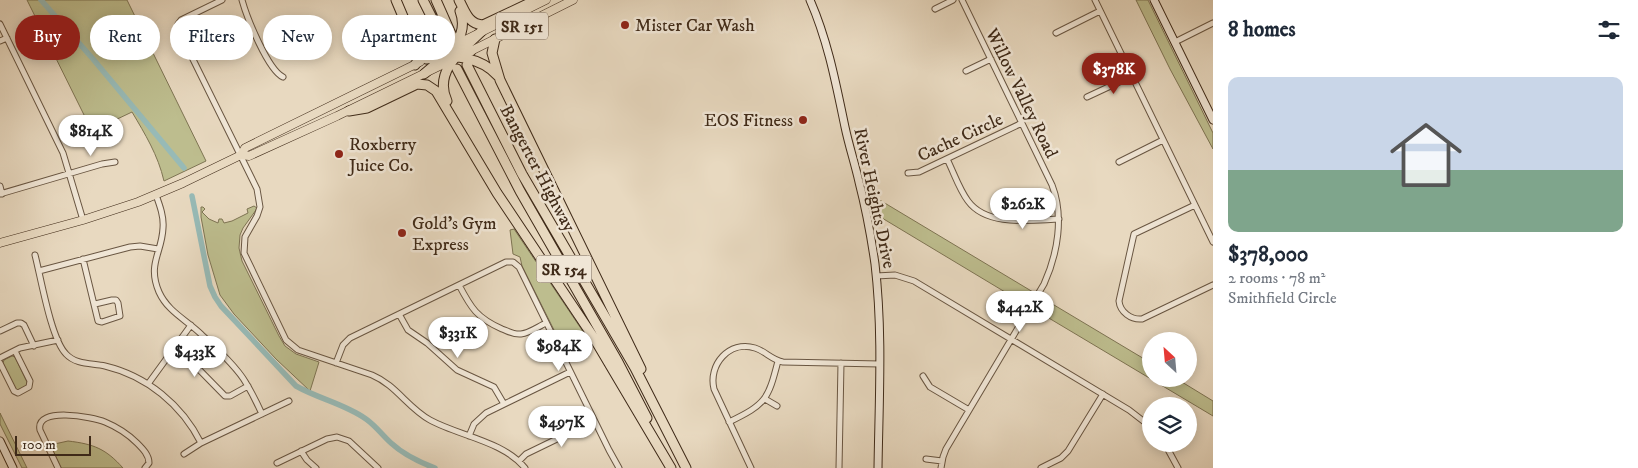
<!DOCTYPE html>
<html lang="en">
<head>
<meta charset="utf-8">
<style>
  :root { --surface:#fff; --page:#f6f6f7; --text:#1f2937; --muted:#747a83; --accent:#8f2418 }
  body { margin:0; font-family:"IM FELL DW Pica",serif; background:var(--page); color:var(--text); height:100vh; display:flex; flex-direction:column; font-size:19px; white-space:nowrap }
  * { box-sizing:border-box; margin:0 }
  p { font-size:16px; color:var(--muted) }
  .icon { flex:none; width:28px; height:28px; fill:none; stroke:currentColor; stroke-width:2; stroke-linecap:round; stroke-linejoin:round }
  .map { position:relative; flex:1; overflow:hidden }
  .panel { display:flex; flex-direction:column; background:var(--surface); width:425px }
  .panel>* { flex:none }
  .banner { position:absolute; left:15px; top:15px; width:475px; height:45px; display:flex; gap:10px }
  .needle { width:32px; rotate:334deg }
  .tools { position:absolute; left:1142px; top:332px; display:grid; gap:10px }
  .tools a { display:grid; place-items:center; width:55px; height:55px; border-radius:50%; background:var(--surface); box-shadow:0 2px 12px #0003; font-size:25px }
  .scale { position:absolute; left:15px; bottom:12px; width:76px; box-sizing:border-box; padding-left:5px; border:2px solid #3f2a18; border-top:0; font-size:14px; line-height:18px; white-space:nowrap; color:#3f2a18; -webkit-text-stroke:4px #f0e6d6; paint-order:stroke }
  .price { position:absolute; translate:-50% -42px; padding:0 11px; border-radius:18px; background:#fff; color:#222; font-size:16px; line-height:32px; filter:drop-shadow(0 1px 2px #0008) }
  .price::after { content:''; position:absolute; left:50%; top:30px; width:15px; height:11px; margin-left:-8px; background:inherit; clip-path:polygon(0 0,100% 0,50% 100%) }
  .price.current { background:var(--accent); color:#fff }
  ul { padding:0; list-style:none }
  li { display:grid; align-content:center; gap:10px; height:265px; padding:0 15px }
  li span { display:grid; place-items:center; height:155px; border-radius:10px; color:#555 }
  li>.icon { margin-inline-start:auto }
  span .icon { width:90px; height:90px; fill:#fffc; stroke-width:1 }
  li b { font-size:21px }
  h2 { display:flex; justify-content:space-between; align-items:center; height:60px; padding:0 15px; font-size:21px }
  .pill { padding:0 18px; border-radius:22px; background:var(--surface); box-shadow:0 2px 12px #0003; font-size:18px; line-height:45px }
  .pill.current { background:var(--accent); color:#fff }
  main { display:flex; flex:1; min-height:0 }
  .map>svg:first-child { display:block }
  .green { fill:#bdbd8e; stroke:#7e7453 }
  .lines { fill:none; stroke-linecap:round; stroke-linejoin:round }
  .canal { stroke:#97bab6; stroke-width:5.5 }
  .street-casing { stroke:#695642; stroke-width:7 }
  .secondary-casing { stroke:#3f2a18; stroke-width:9 }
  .primary-casing { stroke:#3f2a18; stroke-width:9 }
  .highway-casing { stroke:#3f2a18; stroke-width:11 }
  .street { stroke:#f0e6d6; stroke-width:5 }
  .secondary { stroke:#f0e6d6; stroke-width:7 }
  .primary { stroke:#e8d9c0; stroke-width:8 }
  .highway { stroke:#e8d9c0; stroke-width:9 }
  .poi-dot { fill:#8f2418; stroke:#f0e6d6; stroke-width:2 }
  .labels { text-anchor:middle; stroke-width:5; stroke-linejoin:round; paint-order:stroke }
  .shield { fill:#f0e6d6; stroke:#746251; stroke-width:1 }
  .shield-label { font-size:16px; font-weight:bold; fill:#3f2a18 }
  .poi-label { font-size:18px; fill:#3f2a18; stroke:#f0e6d6; text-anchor:start }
  .street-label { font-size:18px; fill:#3f2a18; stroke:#f0e6d6 }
</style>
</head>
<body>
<main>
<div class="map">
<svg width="1213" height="468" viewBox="0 0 1213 468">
  <rect width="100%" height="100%" fill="#e8d9c0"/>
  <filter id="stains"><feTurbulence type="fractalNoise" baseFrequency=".004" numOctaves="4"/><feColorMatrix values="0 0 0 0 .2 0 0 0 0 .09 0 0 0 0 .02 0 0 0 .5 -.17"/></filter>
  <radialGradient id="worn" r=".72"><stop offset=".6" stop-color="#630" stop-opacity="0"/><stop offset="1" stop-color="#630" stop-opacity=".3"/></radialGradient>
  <path class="green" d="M 27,0 L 127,0 L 206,161 L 164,181 C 158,155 145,134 132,112 L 92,131 Z
    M 1136,0 L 1148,0 L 1213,133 L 1213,149 L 1170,69 Z
    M 873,196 L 1033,292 L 1025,304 L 877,215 Z
    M 254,206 L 257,208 L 256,210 L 243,228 L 240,235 L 239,248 L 242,261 L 279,336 L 285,346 L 296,354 L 319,362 L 310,391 L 276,359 L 234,314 L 220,295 L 208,255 L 201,217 L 201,207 L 203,207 L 205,209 L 202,212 L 209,219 L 218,223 L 219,219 L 222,219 L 224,223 L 232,221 L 248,213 L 247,209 Z
    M 514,229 L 584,333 L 561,344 L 522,266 L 520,257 L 513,254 L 510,230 Z
    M 1044,299 L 1151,363 L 1151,379 L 1177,379 L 1213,401 L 1213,416 L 1037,311 Z
    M 12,356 L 15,357 L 27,382 L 26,386 L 19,390 L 15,389 L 3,363 L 4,360 Z
    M 0,413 L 27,468 L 22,468 L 0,424 Z
    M 68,441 C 94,444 106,449 123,468 L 61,468 L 50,445 Z"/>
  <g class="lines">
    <path class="canal" d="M 41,0 L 93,59 L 184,168
      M 192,196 L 210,286 L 215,297 L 221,306 L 296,386 C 319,399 345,404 366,419 C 376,426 383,436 391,443 C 404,455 419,462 435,468"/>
    <g class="street-casing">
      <path id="street" d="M 222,0 L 181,20 L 178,24 L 178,29 L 257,189 L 260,207 L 257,216 L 245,237 L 244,253 L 286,340 L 298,350 L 372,375 C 396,385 408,408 430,420 C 459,436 503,441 525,468
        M 242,0 C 247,18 268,70 283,77
        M 1095,0 L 1213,242
        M 935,9 L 953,0
        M 0,24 L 63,153 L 83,220
        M 1056,33 L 1100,11
        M 0,41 L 7,38
        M 1175,42 L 1213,23
        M 966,71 L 991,59
        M 1087,97 L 1132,76
        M 947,159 C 954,173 959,189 968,201 C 987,227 1031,220 1059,219
        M 1119,162 L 1163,140
        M 908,173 L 919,172 L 1022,123
        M 0,186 L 2,194
        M 0,194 L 102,164 L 115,162
        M 156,195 C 160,206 164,217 163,228 C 162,253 147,264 159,292 C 168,312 187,320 202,335 C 216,348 237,367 246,383 C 252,393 257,403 262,414
        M 1195,205 L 1134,234 L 1119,301 C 1120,312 1131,320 1142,319 L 1213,285
        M 35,255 C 41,278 51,339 66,354 C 76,365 92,363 105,366 C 147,376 182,405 201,443
        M 83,259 L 98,321 L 102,322 L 120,316 L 118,303 L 116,300 L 112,300 L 95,304
        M 39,271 L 130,247 L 140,246 L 158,249
        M 876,276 L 895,275 L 914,281 L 1129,410 L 1151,427
        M 459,285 C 471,308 477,318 502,329 C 508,331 514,335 521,334 C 530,333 539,326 546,323
        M 399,314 L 408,330 L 427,343 L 457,370 L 494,387 L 504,404
        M 0,331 L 17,323 L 21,323 L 24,325 L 34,346
        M 176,346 L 225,396 L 230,396 L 248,386
        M 0,358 L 20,348 L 58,340
        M 0,363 L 14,391 L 18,393 L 29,387 L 30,381 L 15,351
        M 336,363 L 343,345 L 350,338 L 506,262 L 513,262 L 519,267 L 609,450 L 619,468
        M 923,376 L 930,387 L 969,410
        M 148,384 L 191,325
        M 765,399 L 777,406
        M 729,422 C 766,404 768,400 778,361
        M 469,436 L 474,424 L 486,413 L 570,372
        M 1165,444 L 1178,468
        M 301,451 L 307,460 L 316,468
        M 184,454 L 201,443 L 289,401
        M 926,459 L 942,461
        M 519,461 L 526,454 L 594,421
        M 277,463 L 327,439 L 337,437 L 349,441 L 378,468
        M 58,468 L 40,430 C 35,406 93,417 105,422 C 117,427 128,434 137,443 C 143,449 149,455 149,463 L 145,468
        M 751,468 L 714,389 C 708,365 729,340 755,348 C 765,351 772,360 783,362 L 880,364
        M 839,468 L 841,363
        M 941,468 L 943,457 L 946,449 L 1044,284 C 1058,253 1064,216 1052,185 L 962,0
        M 1041,468 L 1061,458 L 1068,451 L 1103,394"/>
    </g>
    <g class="secondary-casing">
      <path id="secondary" d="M 810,0 C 828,41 836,84 845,127 C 849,146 855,164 859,182 C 866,209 871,236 875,264 C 883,332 879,400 878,468
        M 1154,0 L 1213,120
        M 0,441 L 13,468"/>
    </g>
    <g class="primary-casing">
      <path id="primary" d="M 453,46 L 546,0
        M 467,53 L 573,0
        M 241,155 L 249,156 L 337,116 L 454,59
        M 0,243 L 83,220 L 138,202 L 183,183 L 241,155 L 245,148 L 420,62"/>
    </g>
    <g class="highway-casing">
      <path id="highway" d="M 396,0 L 418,52 L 419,59 L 415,65
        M 423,0 L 443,40
        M 436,0 L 452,36
        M 459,0 C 465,11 468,24 483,25 L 536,0
        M 405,20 C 421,44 442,51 471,51
        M 495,39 L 492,53 L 500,80 L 641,369
        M 426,59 C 451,53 481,57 498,76
        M 467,65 L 522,174 L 635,368 L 686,468
        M 457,69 L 520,191 L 618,362 L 647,418
        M 424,74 C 443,57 471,40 460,11
        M 447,101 C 433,71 462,50 482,31
        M 349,111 L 367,108 L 417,84 L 427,85 L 436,91 L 497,193 L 594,338 L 671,468"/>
    </g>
    <use href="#street" class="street"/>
    <use href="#secondary" class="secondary"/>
    <use href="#primary" class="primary"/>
    <use href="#highway" class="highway"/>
  </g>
  <g class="poi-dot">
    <circle cx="625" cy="25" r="5"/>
    <circle cx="803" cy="120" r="5"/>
    <circle cx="339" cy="154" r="5"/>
    <circle cx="402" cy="233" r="5"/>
  </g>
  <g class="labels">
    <g class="shield">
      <rect x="496" y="12.5" width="52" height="27" rx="4"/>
      <rect x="536.5" y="255.5" width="55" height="27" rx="4"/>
    </g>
    <g class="shield-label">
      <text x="522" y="32">SR 151</text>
      <text x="564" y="275">SR 154</text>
    </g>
    <g class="poi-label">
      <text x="635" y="31">Mister Car Wash</text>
      <text x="793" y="126" text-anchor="end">EOS Fitness</text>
      <text x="349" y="150">Roxberry<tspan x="349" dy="21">Juice Co.</tspan></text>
      <text x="412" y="229">Gold's Gym<tspan x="412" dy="21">Express</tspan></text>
    </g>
    <g class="street-label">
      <text transform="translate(1022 93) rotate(64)" y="6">Willow Valley Road</text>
      <text transform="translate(960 137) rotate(-25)" y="6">Cache Circle</text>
      <text transform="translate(538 168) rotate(62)" y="6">Bangerter Highway</text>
      <text transform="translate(875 198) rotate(78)" y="6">River Heights Drive</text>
    </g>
  </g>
  <rect width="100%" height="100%" filter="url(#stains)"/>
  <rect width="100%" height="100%" fill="url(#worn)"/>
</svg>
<div class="tools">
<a><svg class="needle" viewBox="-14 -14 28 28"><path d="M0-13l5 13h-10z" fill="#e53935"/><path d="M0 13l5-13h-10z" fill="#747a83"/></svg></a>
<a><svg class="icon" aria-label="layers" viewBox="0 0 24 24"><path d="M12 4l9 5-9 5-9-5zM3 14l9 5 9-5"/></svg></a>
</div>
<div class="scale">100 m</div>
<b class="price current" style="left:1114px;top:95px">$378K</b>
<b class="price" style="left:91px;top:157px">$814K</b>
<b class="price" style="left:1023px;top:230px">$262K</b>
<b class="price" style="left:1020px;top:333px">$442K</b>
<b class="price" style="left:458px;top:359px">$331K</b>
<b class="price" style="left:559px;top:372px">$984K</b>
<b class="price" style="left:195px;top:378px">$433K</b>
<b class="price" style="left:562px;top:448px">$497K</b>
<div class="banner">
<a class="pill current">Buy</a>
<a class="pill">Rent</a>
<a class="pill">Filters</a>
<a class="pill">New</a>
<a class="pill">Apartment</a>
</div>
</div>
<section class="panel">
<h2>8 homes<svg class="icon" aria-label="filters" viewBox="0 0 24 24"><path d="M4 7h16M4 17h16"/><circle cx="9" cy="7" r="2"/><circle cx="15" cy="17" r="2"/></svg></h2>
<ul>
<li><span style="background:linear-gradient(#c9d6e8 60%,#7fa58c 0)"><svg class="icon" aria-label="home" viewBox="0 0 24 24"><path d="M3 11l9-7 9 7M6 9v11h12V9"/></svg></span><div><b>$378,000</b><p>2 rooms · 78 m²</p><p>Smithfield Circle</p></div></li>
</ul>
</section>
</main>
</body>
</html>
